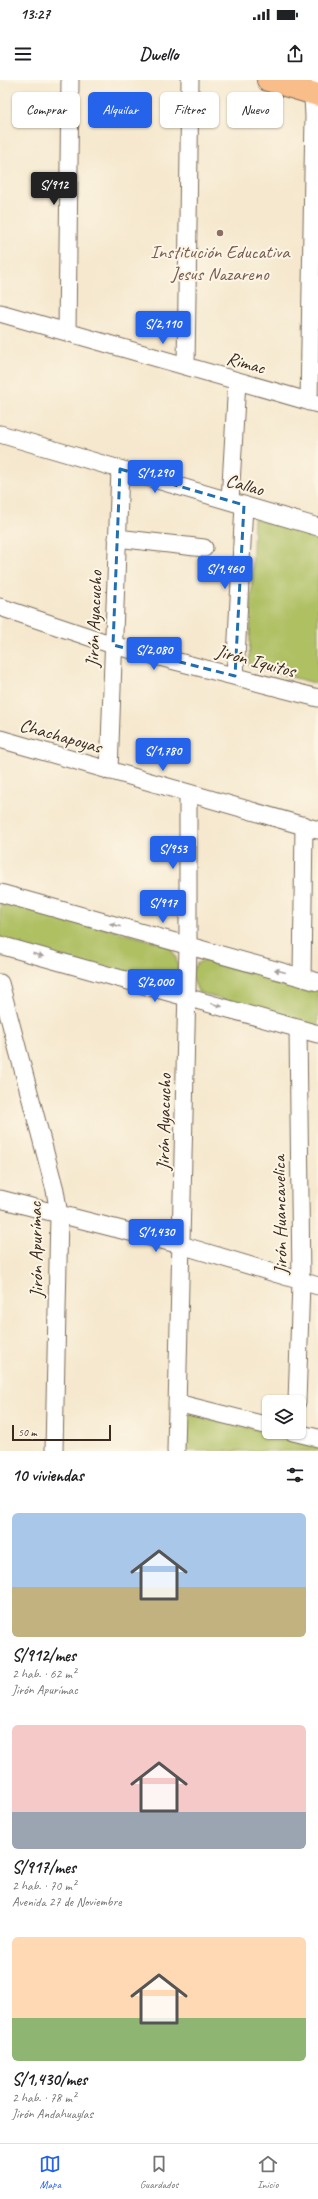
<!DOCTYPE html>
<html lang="es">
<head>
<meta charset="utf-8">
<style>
  :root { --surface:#fff; --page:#f6f6f6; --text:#202124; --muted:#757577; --line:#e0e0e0; --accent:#2563eb }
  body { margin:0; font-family:Caveat,sans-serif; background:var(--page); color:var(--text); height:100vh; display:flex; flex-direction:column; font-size:15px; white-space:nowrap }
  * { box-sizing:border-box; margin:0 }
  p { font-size:13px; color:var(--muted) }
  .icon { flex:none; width:22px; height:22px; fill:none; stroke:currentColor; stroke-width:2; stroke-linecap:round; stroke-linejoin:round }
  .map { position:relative; height:1371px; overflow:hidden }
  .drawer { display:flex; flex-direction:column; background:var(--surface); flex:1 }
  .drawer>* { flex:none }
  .top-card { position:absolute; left:12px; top:12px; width:294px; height:36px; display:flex; gap:8px }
  .tools { position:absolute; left:262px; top:1315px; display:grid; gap:8px }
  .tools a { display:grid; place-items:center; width:44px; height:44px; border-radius:6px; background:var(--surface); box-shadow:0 1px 3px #0004; font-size:20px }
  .scale { position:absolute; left:12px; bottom:10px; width:99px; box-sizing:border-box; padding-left:4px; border:2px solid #3b2a1e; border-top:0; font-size:11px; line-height:14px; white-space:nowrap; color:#3b2a1e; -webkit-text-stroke:3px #fcf5e5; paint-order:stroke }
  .price { position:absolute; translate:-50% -34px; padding:0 9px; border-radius:4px; background:var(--accent); color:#fff; font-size:13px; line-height:26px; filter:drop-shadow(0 1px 2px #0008) }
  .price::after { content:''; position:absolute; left:50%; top:24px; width:12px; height:9px; margin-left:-6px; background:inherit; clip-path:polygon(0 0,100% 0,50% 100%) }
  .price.selected { background:#222; color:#fff }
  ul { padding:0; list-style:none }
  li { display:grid; align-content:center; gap:8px; height:212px; padding:0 12px }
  li span { display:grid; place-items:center; height:124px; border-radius:6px; color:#555 }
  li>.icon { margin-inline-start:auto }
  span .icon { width:72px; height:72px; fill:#fffc; stroke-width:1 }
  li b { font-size:17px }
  h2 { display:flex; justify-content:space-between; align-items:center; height:48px; padding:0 12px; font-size:17px }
  .tag { padding:0 14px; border-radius:6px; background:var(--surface); box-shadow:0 1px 3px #0004; font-size:14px; line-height:36px }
  .tag.selected { background:var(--accent); color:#fff }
  .status { display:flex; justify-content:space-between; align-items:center; height:28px; padding:0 20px; background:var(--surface); direction:ltr }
  .status svg { height:11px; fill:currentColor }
  header { display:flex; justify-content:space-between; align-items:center; height:52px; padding:0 12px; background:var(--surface); font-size:18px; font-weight:700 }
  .menu { display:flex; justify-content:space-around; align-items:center; height:56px; border-top:1px solid var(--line); background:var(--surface); font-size:11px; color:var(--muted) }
  .menu a { display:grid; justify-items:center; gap:2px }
  .menu .selected { color:var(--accent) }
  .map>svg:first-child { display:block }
  .green { fill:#afc063; stroke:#757540 }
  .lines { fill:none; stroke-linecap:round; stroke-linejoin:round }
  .minor-casing { stroke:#7c6c5c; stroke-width:19 }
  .major-casing { stroke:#7c6c5c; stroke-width:24 }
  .minor { stroke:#fff; stroke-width:17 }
  .major { stroke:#f9bd89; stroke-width:22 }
  .oneway { fill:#a79f9a }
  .marked { fill:none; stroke:#1f6fb2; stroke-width:3; stroke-dasharray:8 5; stroke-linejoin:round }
  .education-dot { fill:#8d6e63; stroke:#fcf5e5; stroke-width:1.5 }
  .labels { text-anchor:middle; stroke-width:4; stroke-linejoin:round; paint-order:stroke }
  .education-label { font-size:19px; fill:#785e54; stroke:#fcf5e5 }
  .street-label { font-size:19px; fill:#3b2a1e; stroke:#fcf5e5 }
</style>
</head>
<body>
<div class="status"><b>13:27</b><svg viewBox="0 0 49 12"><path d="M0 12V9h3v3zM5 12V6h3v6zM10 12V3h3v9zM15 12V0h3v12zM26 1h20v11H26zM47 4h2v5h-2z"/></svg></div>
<header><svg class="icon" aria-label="menu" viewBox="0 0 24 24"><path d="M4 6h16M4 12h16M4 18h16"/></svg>Dwello<svg class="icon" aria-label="share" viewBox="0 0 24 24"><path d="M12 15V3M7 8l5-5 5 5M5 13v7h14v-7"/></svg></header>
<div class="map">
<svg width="318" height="1371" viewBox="0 0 318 1371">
  <rect width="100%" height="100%" fill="#fcf5e5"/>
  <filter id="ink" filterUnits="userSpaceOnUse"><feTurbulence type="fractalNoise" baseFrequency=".025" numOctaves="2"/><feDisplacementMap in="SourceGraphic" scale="8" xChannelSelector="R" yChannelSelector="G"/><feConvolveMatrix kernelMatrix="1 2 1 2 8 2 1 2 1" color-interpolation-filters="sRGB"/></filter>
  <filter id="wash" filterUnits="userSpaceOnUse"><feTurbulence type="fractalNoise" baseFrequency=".012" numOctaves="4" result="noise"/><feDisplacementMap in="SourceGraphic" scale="16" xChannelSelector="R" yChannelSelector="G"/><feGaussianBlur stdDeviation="0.9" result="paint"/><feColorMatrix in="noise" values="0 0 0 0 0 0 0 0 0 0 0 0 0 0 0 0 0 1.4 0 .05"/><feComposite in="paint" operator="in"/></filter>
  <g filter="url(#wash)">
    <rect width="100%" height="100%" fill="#f5e8ce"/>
    <path class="green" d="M 254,439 L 318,457 L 318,604 L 249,586 Z
      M 0,820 L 168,865 C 176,875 180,883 176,896 L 165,902 L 154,904 L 0,861 Z
      M 206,879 L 318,907 L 318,948 L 198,912 L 191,894 L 196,884 Z
      M 184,1333 L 271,1352 L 318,1365 L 318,1371 L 182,1371 Z"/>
  </g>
  <g filter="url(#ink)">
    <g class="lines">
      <g class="minor-casing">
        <path id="minor" d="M 0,233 L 318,324
          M 67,252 L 70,0
          M 186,286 L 190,0
          M 309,322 L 314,36 L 312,0
          M 0,354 L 318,447
          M 230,421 L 237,301
          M 117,458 L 204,468
          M 0,527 L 113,565 L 318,618
          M 235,596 L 244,425
          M 0,659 L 318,750
          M 109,691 L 120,389
          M 0,813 L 318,902
          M 0,865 L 318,954
          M 302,897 L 304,745
          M 0,903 L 55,1110 L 59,1135 L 54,1371
          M 0,1119 L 181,1165 L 318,1206
          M 297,1322 L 301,1202 L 298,948
          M 177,1323 L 269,1346
          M 293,1352 L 318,1358
          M 176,1371 L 188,866 L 188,714"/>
      </g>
      <g class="major-casing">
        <path id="major" d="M 268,0 L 318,15"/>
      </g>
      <use href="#minor" class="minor"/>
      <use href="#major" class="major"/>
    </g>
    <defs><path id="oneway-solid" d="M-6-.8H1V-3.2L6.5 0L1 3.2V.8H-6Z"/></defs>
    <g class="oneway">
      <use href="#oneway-solid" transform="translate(115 845) rotate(-164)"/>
      <use href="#oneway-solid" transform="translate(38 875) rotate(16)"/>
      <use href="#oneway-solid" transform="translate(280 891) rotate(-165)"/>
      <use href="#oneway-solid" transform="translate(217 925) rotate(16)"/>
    </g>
  </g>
  <path class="marked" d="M 120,389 L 244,425 L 235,596 L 113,565 Z"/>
  <circle class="education-dot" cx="220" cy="153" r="4"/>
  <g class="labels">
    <g class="education-label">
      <text x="220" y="178">Institución Educativa<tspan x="220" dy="22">Jesus Nazareno</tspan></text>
    </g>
    <g class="street-label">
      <text transform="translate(246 282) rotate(16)" y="7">Rimac</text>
      <text transform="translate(245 404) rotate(16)" y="7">Callao</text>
      <text transform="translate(93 539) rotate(-88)" y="7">Jirón Ayacucho</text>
      <text transform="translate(256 580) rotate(15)" y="7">Jirón Iquitos</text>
      <text transform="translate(61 655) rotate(16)" y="7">Chachapoyas</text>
      <text transform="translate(163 1042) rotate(-89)" y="7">Jirón Ayacucho</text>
      <text transform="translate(279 1135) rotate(-91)" y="7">Jirón Huancavelica</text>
      <text transform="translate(35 1170) rotate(-91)" y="7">Jirón Apurímac</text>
    </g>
  </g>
</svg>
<div class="tools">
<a><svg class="icon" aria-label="layers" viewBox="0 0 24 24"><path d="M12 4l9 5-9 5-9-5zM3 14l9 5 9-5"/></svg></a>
</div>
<div class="scale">50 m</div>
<b class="price selected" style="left:54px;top:126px">S/912</b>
<b class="price" style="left:163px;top:265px">S/2,110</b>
<b class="price" style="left:155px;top:414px">S/1,290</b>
<b class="price" style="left:225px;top:510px">S/1,460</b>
<b class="price" style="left:154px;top:591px">S/2,080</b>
<b class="price" style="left:163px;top:692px">S/1,780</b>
<b class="price" style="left:173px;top:790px">S/953</b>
<b class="price" style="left:163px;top:844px">S/917</b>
<b class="price" style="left:155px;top:923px">S/2,000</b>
<b class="price" style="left:156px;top:1173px">S/1,430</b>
<div class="top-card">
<a class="tag">Comprar</a>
<a class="tag selected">Alquilar</a>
<a class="tag">Filtros</a>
<a class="tag">Nuevo</a>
</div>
</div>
<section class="drawer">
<h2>10 viviendas<svg class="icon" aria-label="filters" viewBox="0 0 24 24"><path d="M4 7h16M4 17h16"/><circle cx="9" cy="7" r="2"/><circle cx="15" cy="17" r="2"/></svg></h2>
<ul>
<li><span style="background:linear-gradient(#a9c7e8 60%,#c2b280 0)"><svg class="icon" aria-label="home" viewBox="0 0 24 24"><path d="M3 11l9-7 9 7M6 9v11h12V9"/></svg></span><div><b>S/912/mes</b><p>2 hab. · 62 m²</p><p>Jirón Apurímac</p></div></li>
<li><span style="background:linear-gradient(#f6c9c9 70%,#9aa5b1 0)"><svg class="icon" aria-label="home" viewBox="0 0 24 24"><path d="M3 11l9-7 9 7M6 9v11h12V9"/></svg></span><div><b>S/917/mes</b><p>2 hab. · 70 m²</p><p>Avenida 27 de Noviembre</p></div></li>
<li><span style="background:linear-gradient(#ffd9b3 65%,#8fb573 0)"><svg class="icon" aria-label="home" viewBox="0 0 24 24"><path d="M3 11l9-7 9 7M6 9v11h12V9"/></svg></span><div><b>S/1,430/mes</b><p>2 hab. · 78 m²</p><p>Jirón Andahuaylas</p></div></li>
</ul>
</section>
<nav class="menu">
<a class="selected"><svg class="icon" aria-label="map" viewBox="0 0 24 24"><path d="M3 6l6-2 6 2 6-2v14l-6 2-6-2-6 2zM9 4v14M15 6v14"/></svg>Mapa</a>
<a><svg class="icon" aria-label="saved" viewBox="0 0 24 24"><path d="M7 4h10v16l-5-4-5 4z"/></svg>Guardados</a>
<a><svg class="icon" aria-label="home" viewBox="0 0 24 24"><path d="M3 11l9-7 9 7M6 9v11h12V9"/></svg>Inicio</a>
</nav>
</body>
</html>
